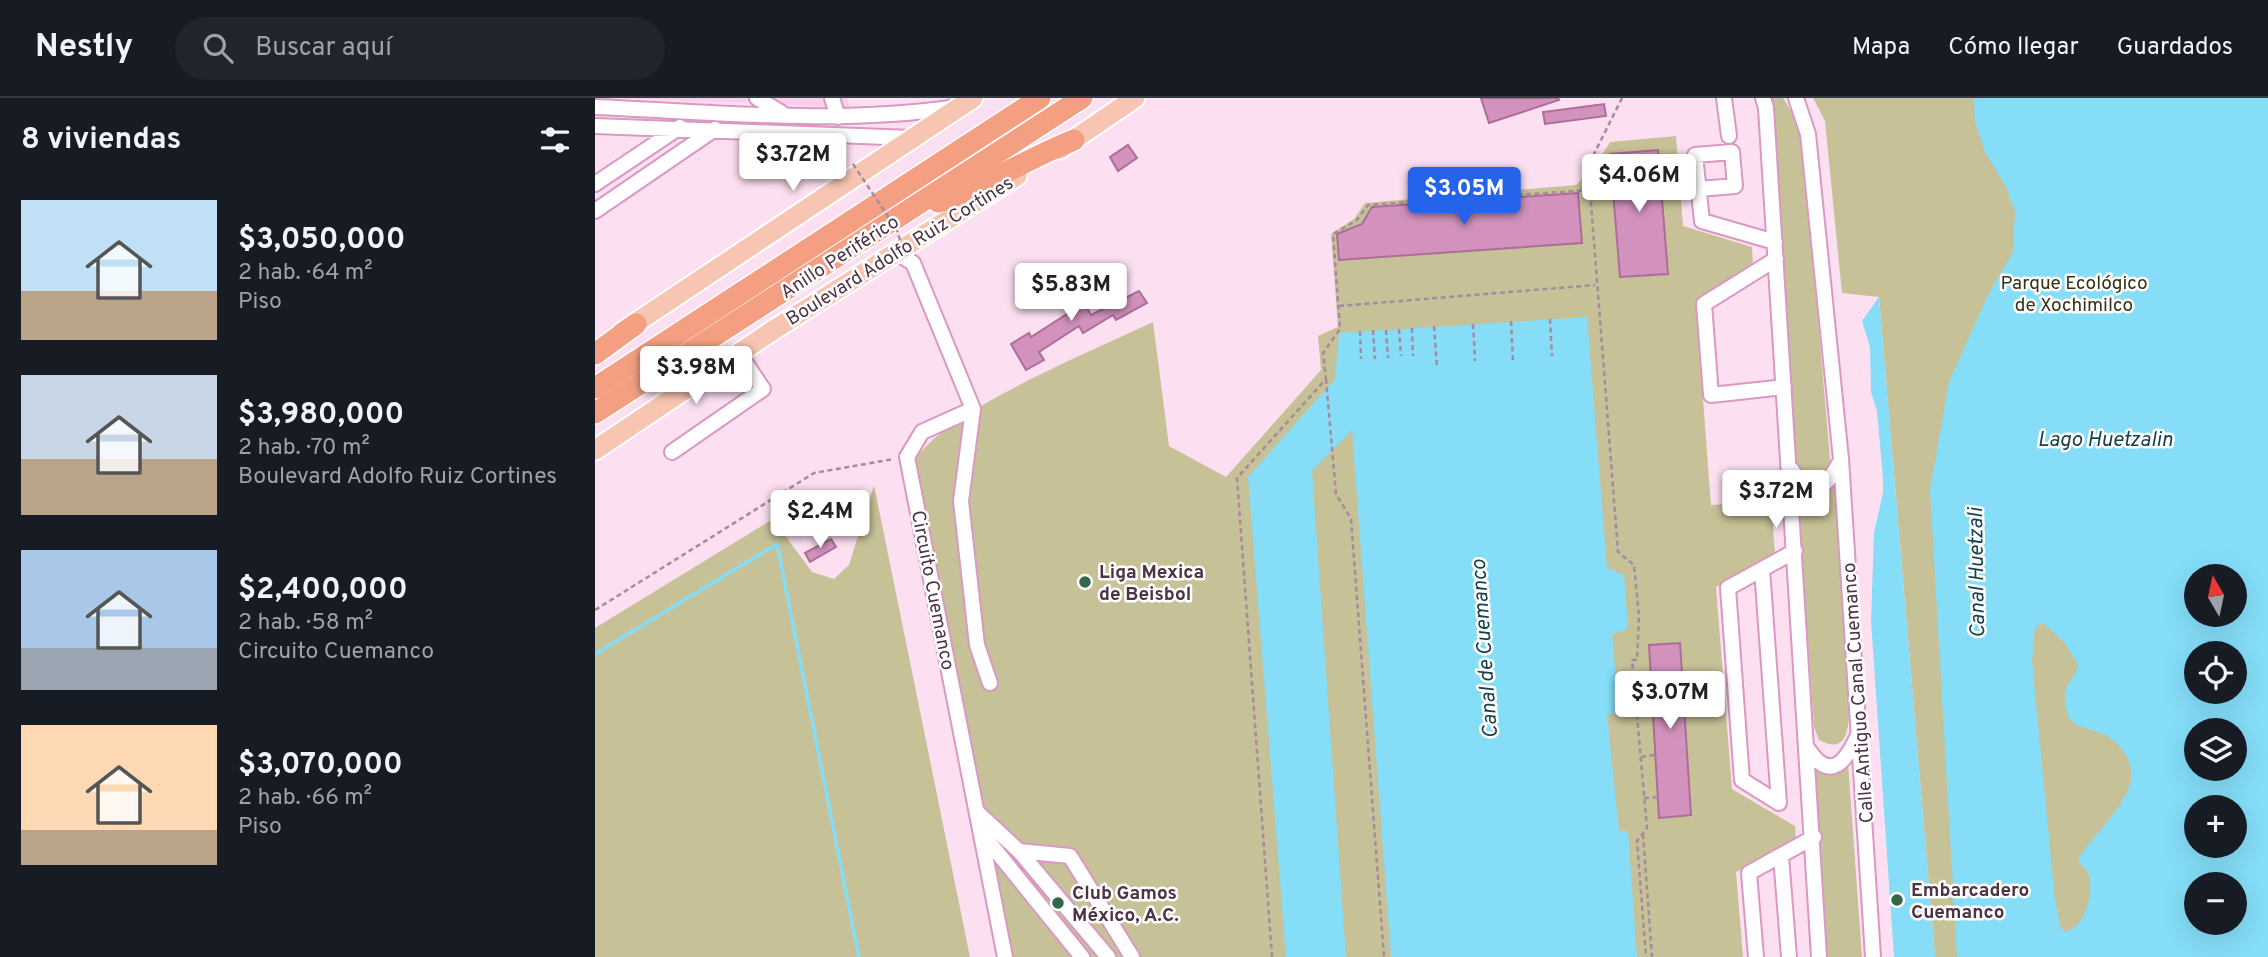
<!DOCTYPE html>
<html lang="es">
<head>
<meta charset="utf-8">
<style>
  :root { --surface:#171b24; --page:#20242c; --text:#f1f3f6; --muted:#9ea1a6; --line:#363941; --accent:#2563eb }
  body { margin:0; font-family:Overpass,sans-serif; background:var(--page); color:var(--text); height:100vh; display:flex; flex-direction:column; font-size:26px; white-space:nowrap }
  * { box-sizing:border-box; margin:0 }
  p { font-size:23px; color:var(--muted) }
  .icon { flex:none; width:38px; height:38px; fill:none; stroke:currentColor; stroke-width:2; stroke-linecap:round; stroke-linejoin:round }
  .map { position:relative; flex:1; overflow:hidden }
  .panel { display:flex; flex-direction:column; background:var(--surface); width:595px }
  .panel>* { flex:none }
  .needle { width:46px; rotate:351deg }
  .controls { position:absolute; left:1589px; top:466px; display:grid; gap:14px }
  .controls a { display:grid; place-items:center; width:63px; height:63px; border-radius:50%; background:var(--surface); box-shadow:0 7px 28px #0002; font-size:35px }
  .price { position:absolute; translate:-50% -60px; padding:0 16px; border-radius:7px; background:#fff; color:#222; font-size:23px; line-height:46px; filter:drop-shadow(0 2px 4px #0008) }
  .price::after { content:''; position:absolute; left:50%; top:42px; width:21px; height:16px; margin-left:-10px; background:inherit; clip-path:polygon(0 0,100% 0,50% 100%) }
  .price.current { background:var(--accent); color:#fff }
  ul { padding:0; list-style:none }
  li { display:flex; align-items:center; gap:21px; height:175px; padding:0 21px }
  li span { display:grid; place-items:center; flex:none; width:196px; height:140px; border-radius:0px; color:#555 }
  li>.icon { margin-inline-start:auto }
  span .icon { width:84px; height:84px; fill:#fffc; stroke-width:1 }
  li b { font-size:30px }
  h2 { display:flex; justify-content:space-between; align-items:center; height:84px; padding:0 21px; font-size:30px }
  header { display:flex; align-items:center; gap:42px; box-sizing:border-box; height:98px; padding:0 35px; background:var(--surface); border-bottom:2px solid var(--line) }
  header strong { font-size:33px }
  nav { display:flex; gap:38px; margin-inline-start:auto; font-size:24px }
  .search { width:490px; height:63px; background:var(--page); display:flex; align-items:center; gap:18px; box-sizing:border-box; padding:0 24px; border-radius:38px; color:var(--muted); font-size:26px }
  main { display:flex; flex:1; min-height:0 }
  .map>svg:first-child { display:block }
  .built { fill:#fcceeb }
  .green { fill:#c7c197; fill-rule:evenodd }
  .water { fill:#85ddf8; fill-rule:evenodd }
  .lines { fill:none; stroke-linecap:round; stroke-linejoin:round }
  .stream { stroke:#85ddf8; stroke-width:3.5 }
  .building { fill:#d392bd; stroke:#ac6d97; stroke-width:2 }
  .minor-casing { stroke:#da98c3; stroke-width:18 }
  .major-casing { stroke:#fff; stroke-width:23 }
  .highway-casing { stroke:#fff; stroke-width:24 }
  .path { stroke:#a78b9d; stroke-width:2.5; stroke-dasharray:5 3.5; stroke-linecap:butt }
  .minor { stroke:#fff; stroke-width:14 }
  .major { stroke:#f8c5b3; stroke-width:19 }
  .highway { stroke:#f49f81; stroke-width:21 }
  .path-bridge { stroke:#a78b9d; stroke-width:2.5; stroke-dasharray:5 3.5; stroke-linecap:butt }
  .poi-dot { fill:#32674c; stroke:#fff; stroke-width:2.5 }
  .labels { text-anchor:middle; stroke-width:5; stroke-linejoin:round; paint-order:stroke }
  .street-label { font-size:19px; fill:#4e3345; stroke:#fff }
  .park-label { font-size:19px; fill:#383213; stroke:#fff }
  .poi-label { font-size:19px; font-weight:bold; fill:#4e3345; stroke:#fff; text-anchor:start }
  .water-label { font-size:21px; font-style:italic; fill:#19414d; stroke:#fff }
</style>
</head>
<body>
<header>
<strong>Nestly</strong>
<div class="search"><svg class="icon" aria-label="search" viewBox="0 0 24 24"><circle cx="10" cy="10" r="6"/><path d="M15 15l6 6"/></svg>Buscar aquí</div>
<nav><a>Mapa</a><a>Cómo llegar</a><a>Guardados</a></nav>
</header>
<main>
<section class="panel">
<h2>8 viviendas<svg class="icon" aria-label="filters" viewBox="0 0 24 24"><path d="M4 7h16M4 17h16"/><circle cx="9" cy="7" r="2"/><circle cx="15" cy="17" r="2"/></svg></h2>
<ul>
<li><span style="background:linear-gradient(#bfe0f5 65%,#b9a48a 0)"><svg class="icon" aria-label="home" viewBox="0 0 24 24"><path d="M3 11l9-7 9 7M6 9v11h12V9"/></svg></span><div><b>$3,050,000</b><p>2 hab. · 64 m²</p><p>Piso</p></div></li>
<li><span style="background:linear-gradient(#c9d6e8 60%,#b9a48a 0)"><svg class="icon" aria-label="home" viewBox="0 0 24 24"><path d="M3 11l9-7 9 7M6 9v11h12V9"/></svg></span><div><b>$3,980,000</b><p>2 hab. · 70 m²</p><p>Boulevard Adolfo Ruiz Cortines</p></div></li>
<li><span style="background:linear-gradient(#a9c7e8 70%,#9aa5b1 0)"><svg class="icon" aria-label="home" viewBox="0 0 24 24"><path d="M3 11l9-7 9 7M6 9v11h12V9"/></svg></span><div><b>$2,400,000</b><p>2 hab. · 58 m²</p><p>Circuito Cuemanco</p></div></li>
<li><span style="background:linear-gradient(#ffd9b3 75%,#b9a48a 0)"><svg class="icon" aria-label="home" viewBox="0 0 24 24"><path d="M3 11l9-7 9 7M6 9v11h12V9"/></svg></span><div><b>$3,070,000</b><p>2 hab. · 66 m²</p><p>Piso</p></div></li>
</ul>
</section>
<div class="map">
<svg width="1673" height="859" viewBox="0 0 1673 859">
  <rect width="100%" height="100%" fill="#fce0f1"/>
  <path class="built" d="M 0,0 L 252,0 L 255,10 L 169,5 Z"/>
  <path class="green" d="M 1171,0 L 1188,0 L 1206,28 L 1236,371 L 1218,387 L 1202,371 Z
    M 1218,0 L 1673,0 L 1673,859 L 1340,859 L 1284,199 L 1247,195 L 1230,23 ZM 1601,478 L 1640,478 L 1640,516 L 1601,516 ZM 1601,555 L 1640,555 L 1640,593 L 1601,593 ZM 1601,632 L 1640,632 L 1640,670 L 1601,670 ZM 1601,709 L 1640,709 L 1640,747 L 1601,747 ZM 1601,786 L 1640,786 L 1640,824 L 1601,824 Z
    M 1081,38 L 1088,128 L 1157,149 L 1158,169 L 1101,208 L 1116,407 L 1176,403 L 1180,457 L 1121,489 L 1137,691 L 1200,728 L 1201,743 L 1141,774 L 1148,859 L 412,859 L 320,363 C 346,314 504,250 558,224 L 574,348 L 631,379 L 726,272 L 723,238 L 743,229 L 736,136 L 759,121 L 770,105 L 981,87 L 1001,67 L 1015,44 Z
    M 1240,383 L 1255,607 C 1253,628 1254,658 1224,642 L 1219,629 L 1202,389 Z
    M 279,387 L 375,859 L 0,859 L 0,530 L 178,421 L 217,474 L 239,481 L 254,467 Z
    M 1216,665 L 1253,665 L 1267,859 L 1232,859 Z"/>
  <path class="water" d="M 1379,0 L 1673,0 L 1673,859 L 1362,859 L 1335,392 L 1354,284 L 1393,197 L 1418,154 L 1420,114 L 1411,89 L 1390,54 L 1380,24 ZM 1601,478 L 1640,478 L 1640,516 L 1601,516 ZM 1448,525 L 1470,545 L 1483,567 C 1481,578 1471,585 1470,596 C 1469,632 1486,626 1510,637 C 1527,645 1541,668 1535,686 C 1526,715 1498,736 1483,762 C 1486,769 1491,769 1493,775 C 1500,796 1490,828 1471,834 L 1466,831 L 1460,801 L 1437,563 L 1440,529 ZM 1601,555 L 1640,555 L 1640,593 L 1601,593 ZM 1601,632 L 1640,632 L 1640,670 L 1601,670 ZM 1601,709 L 1640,709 L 1640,747 L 1601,747 ZM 1601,786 L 1640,786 L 1640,824 L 1601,824 Z
    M 1284,199 L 1340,859 L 1299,859 L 1276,523 L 1279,435 L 1288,395 L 1288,380 L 1282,313 L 1276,294 L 1275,249 L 1267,223 Z
    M 992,219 L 1012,470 L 1029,477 L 1033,531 L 1017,536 L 1024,615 L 1012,616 L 1024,733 L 1033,733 L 1042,859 L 796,859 L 757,332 L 717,373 L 751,859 L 691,859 L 653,379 L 740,281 L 744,235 Z"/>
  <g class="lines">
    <path class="stream" d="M 0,556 L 182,446 L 264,859"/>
  </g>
  <path class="building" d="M 886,0 L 963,0 L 964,2 L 894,25 Z
    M 1009,6 L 1011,18 L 950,26 L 948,14 Z
    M 533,47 L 542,60 L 523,73 L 515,59 Z
    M 1063,52 L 1073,176 L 1025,179 L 1015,56 Z
    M 983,95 L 987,145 L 744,162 L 742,136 L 767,126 L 777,109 Z
    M 477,184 L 496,217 L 544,193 L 552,205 L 521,222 L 518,217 L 488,235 L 484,228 L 444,254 L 449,262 L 431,272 L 416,246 L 434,235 L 436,239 L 475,214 L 462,192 Z
    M 236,441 L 241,449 L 215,464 L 210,455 Z
    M 1085,545 L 1096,717 L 1064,720 L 1054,547 Z"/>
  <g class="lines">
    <g class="minor-casing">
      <path id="minor" d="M 162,0 L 187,15
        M 237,0 L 243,19
        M 1129,0 L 1134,38
        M 1168,0 L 1171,10 L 1224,859
        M 1201,0 L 1213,36 L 1246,361 L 1278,859
        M 0,9 C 120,14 242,27 362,9
        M 0,28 L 317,40
        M 0,86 L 85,29
        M 1104,91 L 1140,88 L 1137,54 L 1100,57 L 1107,123 L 1180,144
        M 0,113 L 120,31
        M 294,158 L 305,157 L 318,165 L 378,311 L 327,334 L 312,359 L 410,859
        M 1181,161 L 1109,206 L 1116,297 L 1189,289
        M 378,311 L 366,403 L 382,547 L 395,585
        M 77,354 L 168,291 L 144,255
        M 1197,372 C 1217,408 1232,388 1246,362
        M 1167,471 L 1184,705 L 1147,682 L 1133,490 L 1200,453
        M 1213,651 C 1236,686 1252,662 1264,635
        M 382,714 L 424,753 L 513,859
        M 389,738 L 487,859
        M 424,753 L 475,758 L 537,859
        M 1186,758 L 1194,859
        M 1161,859 L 1154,775 L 1219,739"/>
    </g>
    <g class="major-casing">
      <path id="major" d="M 465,51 L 540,0
        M 27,234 L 378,0
        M 0,352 L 180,231 L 422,78"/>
    </g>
    <g class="highway-casing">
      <path id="highway" d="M 343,104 C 390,89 433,60 479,42
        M 0,256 L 41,226
        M 0,290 L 445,0
        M 0,315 L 487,0"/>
    </g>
    <path class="path" d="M 1027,0 L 999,56 L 995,92 L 1023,454 L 1039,467 L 1044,518 L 1042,562 L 1037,562 L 1052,730 L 1042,743 L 1051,859
      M 744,208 L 1000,187
      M 955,221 L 957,258
      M 916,223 L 918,263
      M 878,226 L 880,263
      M 839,228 L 842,269
      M 817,230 L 818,258
      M 804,231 L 806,258
      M 778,232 L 780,261
      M 791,232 L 793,260
      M 765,233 L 766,261
      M 731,281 L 741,396 L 756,421 L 789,859
      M 0,512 L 219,375 L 299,361
      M 1042,616 L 1058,614
      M 1046,659 L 1060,657
      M 1049,700 L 1063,699
      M 1048,736 L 1057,859
      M 677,859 L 642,380 L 731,281 L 728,255 L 745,231 L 738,136 L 762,122 L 773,107 L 995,92"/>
    <use href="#minor" class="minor"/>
    <use href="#major" class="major"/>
    <use href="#highway" class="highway"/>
    <path class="path-bridge" d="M 258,66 L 302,132 L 311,162"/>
  </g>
  <g class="poi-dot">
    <circle cx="490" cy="484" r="7"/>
    <circle cx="1302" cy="802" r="7"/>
    <circle cx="463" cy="805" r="7"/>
  </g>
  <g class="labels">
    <g class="street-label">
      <text transform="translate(304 152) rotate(-32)" y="7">Boulevard Adolfo Ruiz Cortines</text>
      <text transform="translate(244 158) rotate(-33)" y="7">Anillo Periférico</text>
      <text transform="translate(339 492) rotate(79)" y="7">Circuito Cuemanco</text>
      <text transform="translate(1262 595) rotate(-94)" y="7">Calle Antiguo Canal Cuemanco</text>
    </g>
    <g class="park-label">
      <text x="1479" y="191">Parque Ecológico<tspan x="1479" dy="22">de Xochimilco</tspan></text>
    </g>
    <g class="poi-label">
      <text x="504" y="480">Liga Mexica<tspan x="504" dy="22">de Beisbol</tspan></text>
      <text x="1316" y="798">Embarcadero<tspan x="1316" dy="22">Cuemanco</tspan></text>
      <text x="477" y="801">Club Gamos<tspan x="477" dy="22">México, A.C.</tspan></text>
    </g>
    <g class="water-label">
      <text x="1510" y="348">Lago Huetzalin</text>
      <text transform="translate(1381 475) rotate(-91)" y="7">Canal Huetzali</text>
      <text transform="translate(889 551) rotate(-94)" y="7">Canal de Cuemanco</text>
    </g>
  </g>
</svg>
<div class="controls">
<a><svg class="needle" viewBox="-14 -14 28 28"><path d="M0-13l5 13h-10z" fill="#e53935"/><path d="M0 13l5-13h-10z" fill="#9ea1a6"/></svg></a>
<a><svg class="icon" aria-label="locate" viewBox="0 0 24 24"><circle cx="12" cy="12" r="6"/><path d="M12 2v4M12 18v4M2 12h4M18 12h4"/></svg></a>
<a><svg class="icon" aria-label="layers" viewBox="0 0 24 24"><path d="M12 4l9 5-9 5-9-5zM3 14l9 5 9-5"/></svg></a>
<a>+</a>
<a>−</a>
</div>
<b class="price" style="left:198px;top:95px">$3.72M</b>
<b class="price" style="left:1044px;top:116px">$4.06M</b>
<b class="price current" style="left:869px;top:129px">$3.05M</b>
<b class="price" style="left:476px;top:225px">$5.83M</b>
<b class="price" style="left:101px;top:308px">$3.98M</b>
<b class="price" style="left:1181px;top:432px">$3.72M</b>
<b class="price" style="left:225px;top:452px">$2.4M</b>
<b class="price" style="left:1075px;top:633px">$3.07M</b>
</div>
</main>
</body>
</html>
